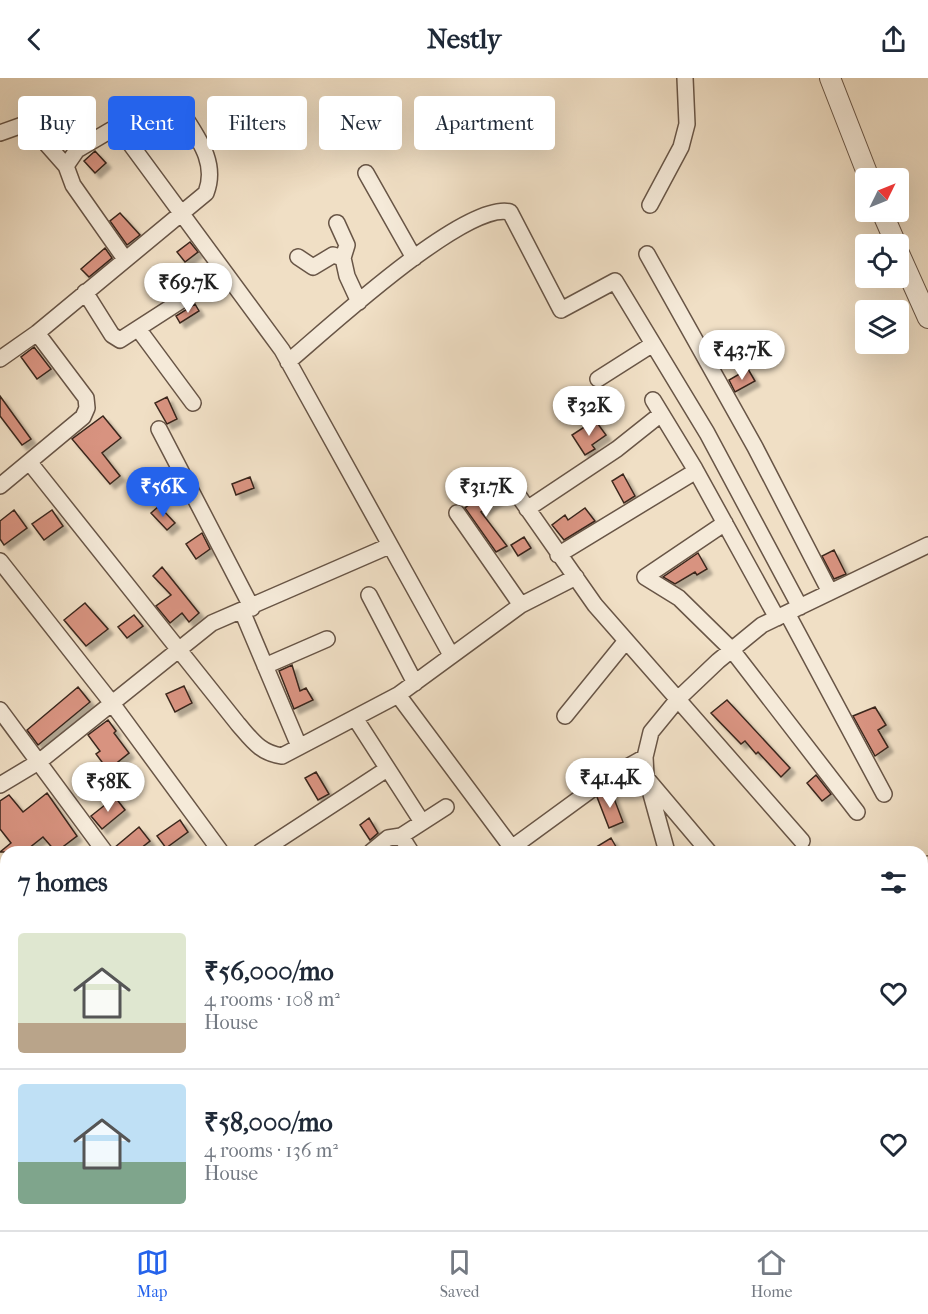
<!DOCTYPE html>
<html lang="en">
<head>
<meta charset="utf-8">
<style>
  :root { --surface:#fff; --page:#f6f6f7; --text:#1f2937; --muted:#747a83; --line:#e0e1e3; --accent:#2563eb }
  body { margin:0; font-family:"IM FELL French Canon",serif; background:var(--page); color:var(--text); height:100vh; display:flex; flex-direction:column; font-size:22px; white-space:nowrap }
  * { box-sizing:border-box; margin:0 }
  p { font-size:20px; color:var(--muted) }
  .icon { flex:none; width:33px; height:33px; fill:none; stroke:currentColor; stroke-width:2; stroke-linecap:round; stroke-linejoin:round }
  .map { position:relative; flex:1; overflow:hidden }
  .panel { position:absolute; left:0px; top:768px; width:928px; height:384px; display:flex; flex-direction:column; background:var(--surface); border-radius:18px 18px 0 0; box-shadow:0 6px 24px #0002 }
  .panel>* { flex:none }
  .banner { position:absolute; left:18px; top:18px; width:600px; height:54px; display:flex; gap:12px }
  .needle { width:39px; rotate:47deg }
  .tools { position:absolute; left:855px; top:90px; display:grid; gap:12px }
  .tools a { display:grid; place-items:center; width:54px; height:54px; border-radius:6px; background:var(--surface); box-shadow:0 6px 24px #0002; font-size:30px }
  .price { position:absolute; translate:-50% -51px; padding:0 14px; border-radius:21px; background:#fff; color:#222; font-size:20px; line-height:39px; filter:drop-shadow(0 2px 3px #0008) }
  .price::after { content:''; position:absolute; left:50%; top:36px; width:18px; height:14px; margin-left:-9px; background:inherit; clip-path:polygon(0 0,100% 0,50% 100%) }
  .price.current { background:var(--accent); color:#fff }
  ul { padding:0; list-style:none }
  li { display:flex; align-items:center; gap:18px; height:150px; padding:0 18px }
  li+li { border-top:2px solid var(--line) }
  li span { display:grid; place-items:center; flex:none; width:168px; height:120px; border-radius:6px; color:#555 }
  li>.icon { margin-inline-start:auto }
  span .icon { width:72px; height:72px; fill:#fffc; stroke-width:1 }
  li b { font-size:26px }
  h2 { display:flex; justify-content:space-between; align-items:center; height:72px; padding:0 18px; font-size:26px }
  .tag { padding:0 21px; border-radius:6px; background:var(--surface); box-shadow:0 6px 24px #0002; font-size:21px; line-height:54px }
  .tag.current { background:var(--accent); color:#fff }
  header { display:flex; justify-content:space-between; align-items:center; height:78px; padding:0 18px; background:var(--surface); font-size:27px; font-weight:700 }
  .menu { display:flex; justify-content:space-around; align-items:center; height:84px; border-top:2px solid var(--line); background:var(--surface); font-size:16px; color:var(--muted) }
  .menu a { display:grid; justify-items:center; gap:3px }
  .menu .current { color:var(--accent) }
  .map>svg:first-child { display:block }
  .building { fill:#d89380; stroke:#3a271c; stroke-width:1.5; filter:url(#shadow) }
  .lines { fill:none; stroke-linecap:round; stroke-linejoin:round }
  .minor-casing { stroke:#685546; stroke-width:18 }
  .tertiary-casing { stroke:#685546; stroke-width:22 }
  .minor { stroke:#f5ead9; stroke-width:15 }
  .tertiary { stroke:#f5ead9; stroke-width:20 }
</style>
</head>
<body>
<header><svg class="icon" aria-label="back" viewBox="0 0 24 24"><path d="M15 5l-7 7 7 7"/></svg>Nestly<svg class="icon" aria-label="share" viewBox="0 0 24 24"><path d="M12 15V3M7 8l5-5 5 5M5 13v7h14v-7"/></svg></header>
<div class="map">
<svg width="928" height="1152" viewBox="0 0 928 1152">
  <defs>
    <filter id="shadow"><feDropShadow dx="5" dy="5" stdDeviation="1.5" flood-color="#0004"/></filter>
  </defs>
  <rect width="100%" height="100%" fill="#f0dfc5"/>
  <filter id="stains"><feTurbulence type="fractalNoise" baseFrequency=".00333" numOctaves="4"/><feColorMatrix values="0 0 0 0 .2 0 0 0 0 .09 0 0 0 0 .02 0 0 0 .5 -.17"/></filter>
  <radialGradient id="worn" r=".72"><stop offset=".6" stop-color="#630" stop-opacity="0"/><stop offset="1" stop-color="#630" stop-opacity=".3"/></radialGradient>
  <path class="building" d="M 95,73 L 106,85 L 95,95 L 84,83 Z
    M 120,135 L 140,157 L 127,167 L 110,143 Z
    M 190,164 L 198,174 L 185,184 L 177,174 Z
    M 105,170 L 112,180 L 89,199 L 81,191 Z
    M 195,226 L 199,233 L 180,245 L 176,238 Z
    M 34,269 L 51,291 L 37,301 L 21,279 Z
    M 748,291 L 755,303 L 735,314 L 729,302 Z
    M 0,318 L 31,361 L 22,367 L 0,338 Z
    M 167,319 L 177,341 L 167,346 L 155,325 Z
    M 103,338 L 121,360 L 102,375 L 120,398 L 110,406 L 72,361 Z
    M 595,342 L 606,357 L 592,367 L 595,371 L 585,377 L 572,357 Z
    M 623,396 L 635,418 L 624,425 L 612,403 Z
    M 250,399 L 254,410 L 236,417 L 232,406 Z
    M 492,409 L 500,420 L 481,434 L 507,468 L 496,474 L 465,430 Z
    M 159,428 L 175,445 L 167,452 L 151,435 Z
    M 585,430 L 595,443 L 564,462 L 552,447 L 565,437 L 568,442 Z
    M 14,432 L 27,450 L 4,467 L 0,461 L 0,443 Z
    M 52,432 L 63,448 L 44,462 L 32,446 Z
    M 202,455 L 210,471 L 196,481 L 186,466 Z
    M 524,459 L 531,470 L 518,478 L 511,467 Z
    M 834,472 L 846,496 L 834,501 L 822,478 Z
    M 698,475 L 707,491 L 697,497 L 695,494 L 675,506 L 663,499 Z
    M 162,489 L 199,535 L 189,544 L 182,535 L 170,545 L 156,528 L 171,517 L 153,498 Z
    M 85,525 L 108,551 L 86,568 L 64,542 Z
    M 134,537 L 143,548 L 127,560 L 118,549 Z
    M 292,587 L 300,613 L 306,610 L 313,622 L 294,631 L 279,593 Z
    M 184,608 L 192,625 L 175,634 L 166,616 Z
    M 78,609 L 90,624 L 38,667 L 27,652 Z
    M 727,622 L 790,690 L 781,699 L 758,674 L 756,676 L 745,663 L 741,666 L 711,635 Z
    M 875,629 L 886,647 L 878,652 L 888,669 L 875,678 L 853,638 Z
    M 108,642 L 116,653 L 114,655 L 129,675 L 108,692 L 96,676 L 100,673 L 88,657 Z
    M 316,694 L 329,716 L 318,722 L 305,700 Z
    M 816,697 L 831,716 L 822,723 L 807,705 Z
    M 610,710 L 623,744 L 609,750 L 597,719 Z
    M 47,715 L 77,758 L 56,774 L 43,759 L 24,774 L 0,774 L 11,765 L 0,751 L 0,723 L 9,717 L 23,734 Z
    M 115,719 L 125,732 L 102,751 L 91,738 Z
    M 369,740 L 378,755 L 370,762 L 360,747 Z
    M 180,742 L 188,754 L 166,770 L 157,758 Z
    M 139,749 L 150,763 L 136,774 L 115,774 L 114,770 Z
    M 611,760 L 619,774 L 588,774 Z"/>
  <g class="lines">
    <g class="minor-casing">
      <path id="minor" d="M 0,55 L 28,45 L 66,88
        M 366,95 L 414,180
        M 650,127 L 681,69 L 687,46 L 685,0
        M 337,145 L 347,167 L 343,180 L 347,198 L 359,224
        M 647,176 L 755,369 L 830,514
        M 298,179 L 313,189 L 333,177 L 343,180
        M 125,181 L 73,107 L 66,88 L 77,72 L 111,52 L 123,56 L 282,272 L 451,577
        M 85,214 L 112,257 L 120,262 L 224,195
        M 139,252 L 193,325
        M 0,281 L 37,255 L 206,115 C 218,84 197,59 181,33
        M 288,284 C 325,253 466,122 510,134 L 561,232 L 615,203 L 707,355 L 800,529
        M 598,301 L 653,266
        M 653,322 L 695,391 L 777,540
        M 159,351 L 252,530
        M 30,385 L 238,646 C 252,662 260,675 282,678 L 398,617 L 521,527 L 576,499
        M 0,408 L 83,339 L 87,330 L 86,320 L 37,255
        M 513,410 L 595,527 L 802,763
        M 527,431 L 617,371 L 661,336
        M 457,435 L 521,527
        M 725,445 L 645,499 L 679,520 L 732,572 L 857,734
        M 558,477 L 696,393
        M 0,483 L 111,624 L 221,774
        M 369,517 L 415,605
        M 242,533 L 299,668
        M 787,535 L 884,716
        M 265,588 L 327,561
        M 398,617 L 512,770
        M 0,632 L 105,774
        M 565,638 L 625,564
        M 355,640 L 422,744
        M 649,703 L 709,774
        M 0,707 L 40,683 L 212,545 L 389,468
        M 401,758 L 446,729
        M 260,774 L 387,691
        M 371,774 L 388,760 L 401,758 L 411,774
        M 506,774 L 606,701 L 645,679
        M 667,774 L 646,698 L 645,679 L 651,654 L 678,621 L 718,583 L 762,547 L 928,467
        M 922,790 L 928,786
        M 0,836 L 6,844
        M 0,893 L 6,889
        M 922,929 L 928,926
        M 0,986 L 6,995
        M 924,990 L 928,999
        M 922,1115 L 928,1112
        M 0,1124 L 6,1124
        M 21,1146 L 24,1152
        M 111,1146 L 115,1152
        M 222,1146 L 227,1152
        M 363,1146 L 367,1152
        M 811,1146 L 813,1152
        M 905,1146 L 906,1152"/>
    </g>
    <g class="tertiary-casing">
      <path id="tertiary" d="M 830,0 L 869,100
        M 882,134 L 896,166
        M 898,173 L 928,240"/>
    </g>
    <use href="#minor" class="minor"/>
    <use href="#tertiary" class="tertiary"/>
  </g>
  <rect width="100%" height="100%" filter="url(#stains)"/>
  <rect width="100%" height="100%" fill="url(#worn)"/>
</svg>
<div class="tools">
<a><svg class="needle" viewBox="-14 -14 28 28"><path d="M0-13l5 13h-10z" fill="#e53935"/><path d="M0 13l5-13h-10z" fill="#747a83"/></svg></a>
<a><svg class="icon" aria-label="locate" viewBox="0 0 24 24"><circle cx="12" cy="12" r="6"/><path d="M12 2v4M12 18v4M2 12h4M18 12h4"/></svg></a>
<a><svg class="icon" aria-label="layers" viewBox="0 0 24 24"><path d="M12 4l9 5-9 5-9-5zM3 14l9 5 9-5"/></svg></a>
</div>
<b class="price" style="left:188px;top:236px">₹69.7K</b>
<b class="price" style="left:742px;top:303px">₹43.7K</b>
<b class="price" style="left:589px;top:359px">₹32K</b>
<b class="price current" style="left:163px;top:440px">₹56K</b>
<b class="price" style="left:486px;top:440px">₹31.7K</b>
<b class="price" style="left:610px;top:731px">₹41.4K</b>
<b class="price" style="left:108px;top:735px">₹58K</b>
<div class="banner">
<a class="tag">Buy</a>
<a class="tag current">Rent</a>
<a class="tag">Filters</a>
<a class="tag">New</a>
<a class="tag">Apartment</a>
</div>
<section class="panel">
<h2>7 homes<svg class="icon" aria-label="filters" viewBox="0 0 24 24"><path d="M4 7h16M4 17h16"/><circle cx="9" cy="7" r="2"/><circle cx="15" cy="17" r="2"/></svg></h2>
<ul>
<li><span style="background:linear-gradient(#dfe7d0 75%,#b9a48a 0)"><svg class="icon" aria-label="home" viewBox="0 0 24 24"><path d="M3 11l9-7 9 7M6 9v11h12V9"/></svg></span><div><b>₹56,000/mo</b><p>4 rooms · 108 m²</p><p>House</p></div><svg class="icon" aria-label="heart" viewBox="0 0 24 24"><path d="M12 20l-8-8c-3-5 5-10 8-4 3-6 11-1 8 4z"/></svg></li>
<li><span style="background:linear-gradient(#bfe0f5 65%,#7fa58c 0)"><svg class="icon" aria-label="home" viewBox="0 0 24 24"><path d="M3 11l9-7 9 7M6 9v11h12V9"/></svg></span><div><b>₹58,000/mo</b><p>4 rooms · 136 m²</p><p>House</p></div><svg class="icon" aria-label="heart" viewBox="0 0 24 24"><path d="M12 20l-8-8c-3-5 5-10 8-4 3-6 11-1 8 4z"/></svg></li>
</ul>
</section>
</div>
<nav class="menu">
<a class="current"><svg class="icon" aria-label="map" viewBox="0 0 24 24"><path d="M3 6l6-2 6 2 6-2v14l-6 2-6-2-6 2zM9 4v14M15 6v14"/></svg>Map</a>
<a><svg class="icon" aria-label="saved" viewBox="0 0 24 24"><path d="M7 4h10v16l-5-4-5 4z"/></svg>Saved</a>
<a><svg class="icon" aria-label="home" viewBox="0 0 24 24"><path d="M3 11l9-7 9 7M6 9v11h12V9"/></svg>Home</a>
</nav>
</body>
</html>
